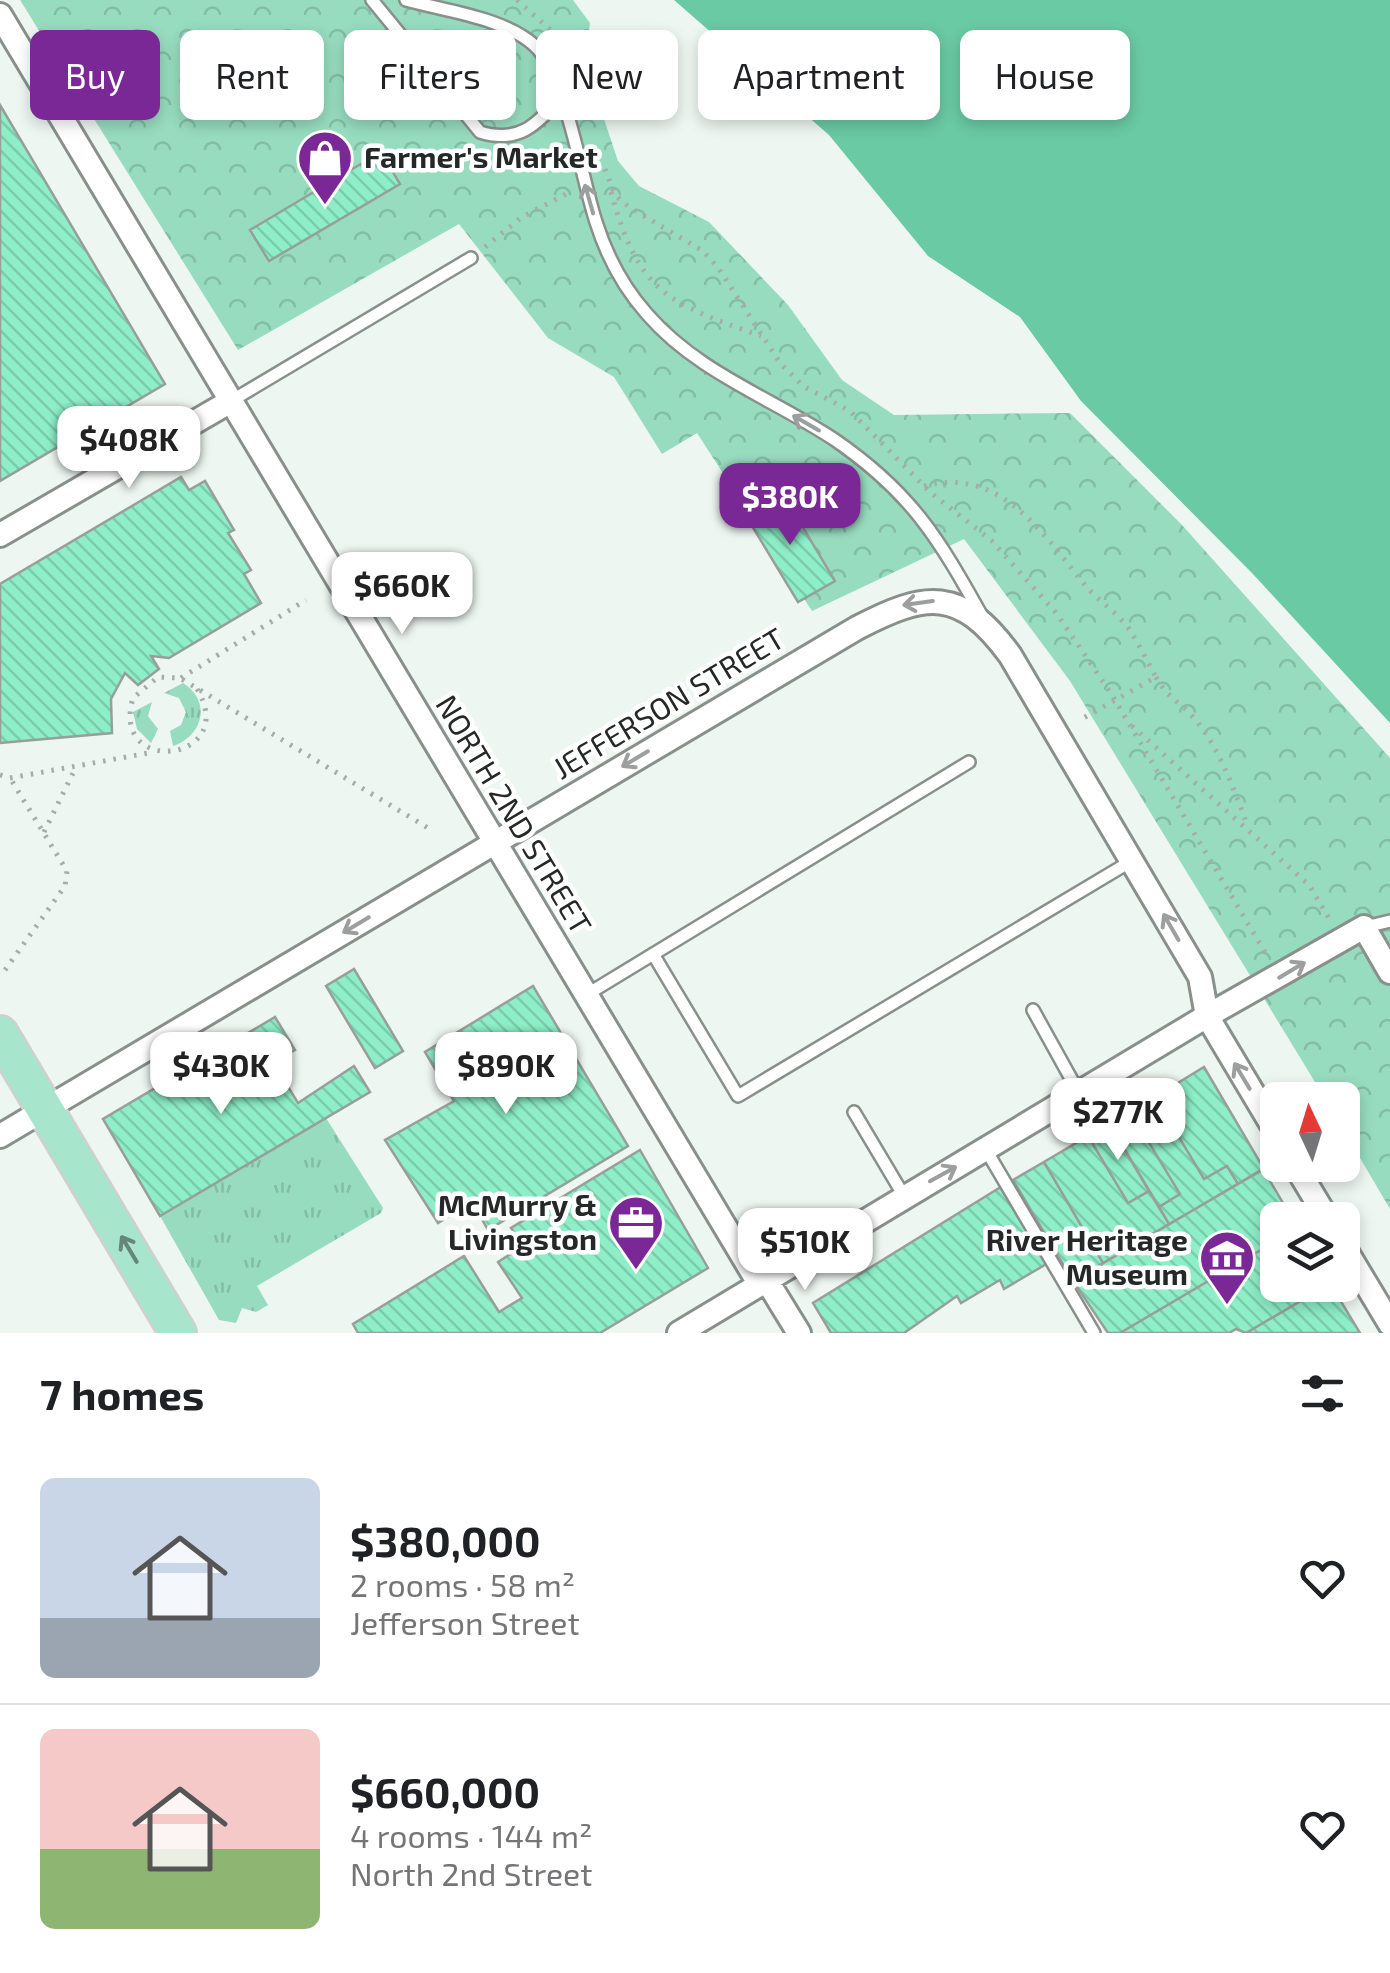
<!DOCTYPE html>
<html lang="en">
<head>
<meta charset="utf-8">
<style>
  :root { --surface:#fff; --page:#f6f6f6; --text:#202124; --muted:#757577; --line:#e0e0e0; --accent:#7b2897 }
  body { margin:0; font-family:"Exo 2",sans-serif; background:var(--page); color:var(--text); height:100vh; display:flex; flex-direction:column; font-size:38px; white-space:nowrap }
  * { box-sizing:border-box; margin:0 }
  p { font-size:32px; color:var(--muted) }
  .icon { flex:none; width:55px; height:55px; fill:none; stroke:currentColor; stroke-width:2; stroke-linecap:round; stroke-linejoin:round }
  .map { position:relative; height:1333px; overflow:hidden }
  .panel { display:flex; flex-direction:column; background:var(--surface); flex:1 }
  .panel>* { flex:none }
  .hud { position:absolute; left:30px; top:30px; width:1330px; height:90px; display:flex; gap:20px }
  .needle { width:65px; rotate:356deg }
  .tools { position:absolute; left:1260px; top:1082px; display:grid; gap:20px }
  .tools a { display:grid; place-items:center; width:100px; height:100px; border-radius:15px; background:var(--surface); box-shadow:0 5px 15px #0003; font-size:50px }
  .price { position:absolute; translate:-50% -85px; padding:0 22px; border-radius:20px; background:#fff; color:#222; font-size:32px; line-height:65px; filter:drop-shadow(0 2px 5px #0008) }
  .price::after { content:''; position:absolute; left:50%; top:60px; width:30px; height:22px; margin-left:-15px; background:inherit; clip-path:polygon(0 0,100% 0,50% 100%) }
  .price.on { background:var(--accent); color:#fff }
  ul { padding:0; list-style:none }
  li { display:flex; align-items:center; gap:30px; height:250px; padding:0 40px }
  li+li { border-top:2px solid var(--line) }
  li span { display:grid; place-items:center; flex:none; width:280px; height:200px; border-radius:15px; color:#555 }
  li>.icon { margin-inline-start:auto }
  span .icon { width:120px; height:120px; fill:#fffc; stroke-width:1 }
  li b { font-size:42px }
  h2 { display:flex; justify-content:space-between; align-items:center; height:120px; padding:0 40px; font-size:42px }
  .tag { padding:0 35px; border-radius:15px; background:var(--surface); box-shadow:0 5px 15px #0003; font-size:35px; line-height:90px }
  .tag.on { background:var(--accent); color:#fff }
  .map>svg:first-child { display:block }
  .grass { fill:url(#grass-tufts) }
  .park { fill:url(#park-crowns) }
  .water { fill:#6acaa4 }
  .building { fill:url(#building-back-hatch); stroke:#989f9b; stroke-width:2.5 }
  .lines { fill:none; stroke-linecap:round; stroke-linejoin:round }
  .service-casing { stroke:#89908c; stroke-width:16 }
  .minor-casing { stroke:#89908c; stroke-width:28 }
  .primary-casing { stroke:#cfd0cf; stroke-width:40 }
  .path { stroke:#a6aca9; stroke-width:5; stroke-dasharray:2.5 8; stroke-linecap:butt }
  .service { stroke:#fff; stroke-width:11 }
  .minor { stroke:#fff; stroke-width:22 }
  .primary { stroke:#a7e5cd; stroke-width:35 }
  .oneway { stroke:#9d9e9e }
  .oneway2 { stroke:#66867a }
  .labels { text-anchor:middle; stroke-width:9; stroke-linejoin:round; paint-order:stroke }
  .poi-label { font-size:30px; font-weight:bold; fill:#252827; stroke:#fff; text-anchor:end }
  .street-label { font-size:30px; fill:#252827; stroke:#fff }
</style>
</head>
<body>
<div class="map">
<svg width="1390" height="1333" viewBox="0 0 1390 1333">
  <defs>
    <pattern id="grass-tufts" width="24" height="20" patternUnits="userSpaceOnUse" patternTransform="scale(2.5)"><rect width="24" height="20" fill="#97dcbf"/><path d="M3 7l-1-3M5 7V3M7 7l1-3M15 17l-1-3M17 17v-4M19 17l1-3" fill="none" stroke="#82bda4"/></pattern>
    <pattern id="park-crowns" width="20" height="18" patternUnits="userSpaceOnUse" patternTransform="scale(2.5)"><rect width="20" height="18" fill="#97dcbf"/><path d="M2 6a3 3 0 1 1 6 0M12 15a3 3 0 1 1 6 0" fill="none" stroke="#82bda4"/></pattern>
    <pattern id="building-back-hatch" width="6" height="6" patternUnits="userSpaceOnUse" patternTransform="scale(2.5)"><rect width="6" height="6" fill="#8deec7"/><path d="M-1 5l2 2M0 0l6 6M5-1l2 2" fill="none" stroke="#7accab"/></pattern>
  </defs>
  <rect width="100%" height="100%" fill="#eef6f2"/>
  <path class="grass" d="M 183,683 C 212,701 203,736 173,746 L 170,731 L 181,725 L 186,712 L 179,698 L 164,693 Z
    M 152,702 L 148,716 L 158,729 L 151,743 L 137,729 L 133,712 Z
    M 326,1118 L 383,1208 L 381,1213 L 257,1286 L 268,1305 L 256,1312 L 242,1308 L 236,1323 L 219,1320 L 160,1216 Z"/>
  <path class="park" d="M 20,0 L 573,0 L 590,23 L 585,62 L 618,161 L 639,186 L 709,222 L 788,305 L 842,380 L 894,415 L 1070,413 L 1182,525 L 1390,758 L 1390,1209 L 1343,1129 L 1342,1100 L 1326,1100 L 1070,681 L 964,539 L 812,611 L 697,433 L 662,454 L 614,377 L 548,338 L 459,224 L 238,350 Z"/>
  <path class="water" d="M 674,0 L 1390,0 L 1390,723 L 1252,573 L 1081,401 L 1020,317 L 928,256 L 829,135 Z"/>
  <path class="building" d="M 0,105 L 165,384 L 0,481 Z
    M 381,152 L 400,184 L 269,261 L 250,230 Z
    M 181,477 L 189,490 L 205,481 L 234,530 L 228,533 L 251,570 L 244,574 L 261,603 L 169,658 L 151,656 L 159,669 L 138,685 L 125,673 L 111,699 L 112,733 L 0,743 L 0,584 Z
    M 783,494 L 835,581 L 798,602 L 746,516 Z
    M 354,969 L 403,1051 L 375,1068 L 326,986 Z
    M 533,986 L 628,1146 L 488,1230 L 472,1202 L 438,1223 L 385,1140 L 454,1101 L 425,1052 Z
    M 275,1017 L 295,1050 L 273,1062 L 298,1103 L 354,1066 L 370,1092 L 160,1216 L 103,1119 Z
    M 1204,1067 L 1264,1169 L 1238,1184 L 1227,1166 L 1204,1179 L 1155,1097 Z
    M 1155,1097 L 1204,1179 L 1227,1166 L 1238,1184 L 1169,1224 L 1159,1207 L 1180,1194 L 1130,1111 Z
    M 1130,1111 L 1180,1194 L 1159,1207 L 1109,1123 Z
    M 1109,1123 L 1149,1191 L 1128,1203 L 1088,1136 Z
    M 1088,1136 L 1128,1203 L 1149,1191 L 1169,1224 L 1103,1263 L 1044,1162 Z
    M 640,1150 L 708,1268 L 600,1333 L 358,1333 L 353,1324 L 464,1256 L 499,1312 L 522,1298 L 498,1262 L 523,1246 L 511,1228 Z
    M 1044,1162 L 1103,1263 L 1073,1281 L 1013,1180 Z
    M 1263,1169 L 1293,1220 L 1278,1220 L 1278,1240 L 1120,1333 L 1108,1333 L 1073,1281 Z
    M 1004,1185 L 1048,1263 L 1004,1289 L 1000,1280 L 961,1303 L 957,1296 L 904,1333 L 831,1333 L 813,1303 Z
    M 1278,1240 L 1278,1285 L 1328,1285 L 1246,1333 L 1236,1329 L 1229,1333 L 1120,1333 Z
    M 1331,1285 L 1360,1333 L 1246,1333 L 1328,1285 Z"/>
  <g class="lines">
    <g class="service-casing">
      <path id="service" d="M 372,0 L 480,132 C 518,144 537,125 560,98
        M 406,0 C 445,11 502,17 534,45 C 565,72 582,180 596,222 C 607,257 623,287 647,314 C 698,373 772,398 835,440 C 912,493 939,539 983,618
        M 231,401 L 471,258
        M 1365,927 L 1390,921
        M 653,954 L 738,1096 L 1133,860
        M 586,995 L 969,762
        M 1033,1010 L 1079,1093
        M 854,1112 L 904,1196
        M 986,1150 L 1094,1333"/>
    </g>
    <g class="minor-casing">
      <path id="minor" d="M 0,15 L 760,1285
        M 0,535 L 231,401
        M 0,1136 L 857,628 C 926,592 960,587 1010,655 L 1200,977 L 1207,1016 L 1278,1135
        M 1295,1165 L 1328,1220
        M 1342,1244 L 1390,1324
        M 767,1281 L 799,1333
        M 679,1333 L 1207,1016 L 1364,927 L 1390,972"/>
    </g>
    <g class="primary-casing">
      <path id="primary" d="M 0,1034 L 178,1333"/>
    </g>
    <path class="path" d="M 517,0 L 566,44 L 589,110
      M 605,169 L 615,195 L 629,207 L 703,251 L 719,269 L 780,363 L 803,386 L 850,411 L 931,493 L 992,541 L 1057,614 L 1112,695 L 1266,954
      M 611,192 C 639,294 668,303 761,336
      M 485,247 L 522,217 L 568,193
      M 924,486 C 1001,466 1043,534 1085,585 C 1098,601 1117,612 1129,629 C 1139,644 1147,661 1156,677 L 1078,721
      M 1156,677 C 1168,699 1178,700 1193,717 C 1219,746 1233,788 1247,824
      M 181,678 L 306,600
      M 197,689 C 241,762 109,778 133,698 L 158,677 L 180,678 L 433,831
      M 1132,726 L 1309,885 L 1330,920
      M 0,775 L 10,778 L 154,752
      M 44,832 L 76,767
      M 5,970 L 65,886 L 67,871 L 10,778"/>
    <use href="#service" class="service"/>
    <use href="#minor" class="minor"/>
    <use href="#primary" class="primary"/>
  </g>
  <defs><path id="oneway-shaft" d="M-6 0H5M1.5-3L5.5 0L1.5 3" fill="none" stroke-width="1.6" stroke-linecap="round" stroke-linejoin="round" transform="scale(2.5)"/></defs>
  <g class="oneway">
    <use href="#oneway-shaft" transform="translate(589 199) rotate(-106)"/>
    <use href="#oneway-shaft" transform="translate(806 423) rotate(-150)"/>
    <use href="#oneway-shaft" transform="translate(918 603) rotate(172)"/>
    <use href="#oneway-shaft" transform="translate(635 759) rotate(149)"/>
    <use href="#oneway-shaft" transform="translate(356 925) rotate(149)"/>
    <use href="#oneway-shaft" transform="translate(1171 927) rotate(-120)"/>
    <use href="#oneway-shaft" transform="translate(1292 970) rotate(-31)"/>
    <use href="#oneway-shaft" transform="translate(1242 1076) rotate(-121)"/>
    <use href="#oneway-shaft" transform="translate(943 1174) rotate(-29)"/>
  </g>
  <use class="oneway2" href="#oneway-shaft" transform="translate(129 1249) rotate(-121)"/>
  <defs>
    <g id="shop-pin" transform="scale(2.875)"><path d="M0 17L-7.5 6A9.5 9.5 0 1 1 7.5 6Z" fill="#7b2897" stroke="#fff"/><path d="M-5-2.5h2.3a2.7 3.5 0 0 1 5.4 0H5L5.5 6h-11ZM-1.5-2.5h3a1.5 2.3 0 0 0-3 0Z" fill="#fff"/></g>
    <g id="office-pin" transform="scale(2.875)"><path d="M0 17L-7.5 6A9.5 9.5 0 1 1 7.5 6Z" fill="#7b2897" stroke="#fff"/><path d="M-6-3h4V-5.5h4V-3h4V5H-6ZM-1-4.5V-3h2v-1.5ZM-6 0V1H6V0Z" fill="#fff"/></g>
    <g id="museum-pin" transform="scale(2.875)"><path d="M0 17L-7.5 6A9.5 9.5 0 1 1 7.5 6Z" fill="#7b2897" stroke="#fff"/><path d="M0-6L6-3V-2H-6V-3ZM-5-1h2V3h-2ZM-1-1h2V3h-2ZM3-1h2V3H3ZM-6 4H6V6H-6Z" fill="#fff"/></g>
  </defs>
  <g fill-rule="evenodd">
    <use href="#shop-pin" x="325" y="158"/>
    <use href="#office-pin" x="636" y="1223"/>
    <use href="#museum-pin" x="1227" y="1258"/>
  </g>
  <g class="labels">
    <g class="poi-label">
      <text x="364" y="168" text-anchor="start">Farmer's Market</text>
      <text x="597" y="1216">McMurry &amp;<tspan x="597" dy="34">Livingston</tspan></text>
      <text x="1188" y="1251">River Heritage<tspan x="1188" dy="34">Museum</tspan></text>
    </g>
    <g class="street-label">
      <text transform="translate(669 704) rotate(-31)" y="10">JEFFERSON STREET</text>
      <text transform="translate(513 815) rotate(59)" y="10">NORTH 2ND STREET</text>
    </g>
  </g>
</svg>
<div class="tools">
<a><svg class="needle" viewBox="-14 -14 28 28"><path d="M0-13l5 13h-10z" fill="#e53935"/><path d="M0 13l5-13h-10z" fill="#757577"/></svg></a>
<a><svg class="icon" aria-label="layers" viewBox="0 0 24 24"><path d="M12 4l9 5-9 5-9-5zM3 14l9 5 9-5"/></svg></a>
</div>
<b class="price" style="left:129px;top:491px">$408K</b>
<b class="price on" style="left:790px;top:548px">$380K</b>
<b class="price" style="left:402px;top:637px">$660K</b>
<b class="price" style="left:221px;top:1117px">$430K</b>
<b class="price" style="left:506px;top:1117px">$890K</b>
<b class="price" style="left:1118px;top:1163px">$277K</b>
<b class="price" style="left:805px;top:1293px">$510K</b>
<div class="hud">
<a class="tag on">Buy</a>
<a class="tag">Rent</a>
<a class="tag">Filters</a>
<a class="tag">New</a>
<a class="tag">Apartment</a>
<a class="tag">House</a>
</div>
</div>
<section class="panel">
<h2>7 homes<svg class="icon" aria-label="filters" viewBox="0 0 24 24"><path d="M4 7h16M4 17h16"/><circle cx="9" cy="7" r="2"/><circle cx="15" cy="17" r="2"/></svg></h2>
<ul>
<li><span style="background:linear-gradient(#c9d6e8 70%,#9aa5b1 0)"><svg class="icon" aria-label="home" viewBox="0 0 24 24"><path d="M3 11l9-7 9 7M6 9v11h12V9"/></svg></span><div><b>$380,000</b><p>2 rooms · 58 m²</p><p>Jefferson Street</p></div><svg class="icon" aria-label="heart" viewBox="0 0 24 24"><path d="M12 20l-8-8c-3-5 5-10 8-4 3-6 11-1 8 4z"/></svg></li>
<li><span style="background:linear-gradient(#f6c9c9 60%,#8fb573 0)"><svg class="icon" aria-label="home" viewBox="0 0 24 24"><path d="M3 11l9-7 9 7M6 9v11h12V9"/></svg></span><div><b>$660,000</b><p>4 rooms · 144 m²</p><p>North 2nd Street</p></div><svg class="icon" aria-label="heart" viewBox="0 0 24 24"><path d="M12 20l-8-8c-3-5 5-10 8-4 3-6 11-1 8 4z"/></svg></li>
</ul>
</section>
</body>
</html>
